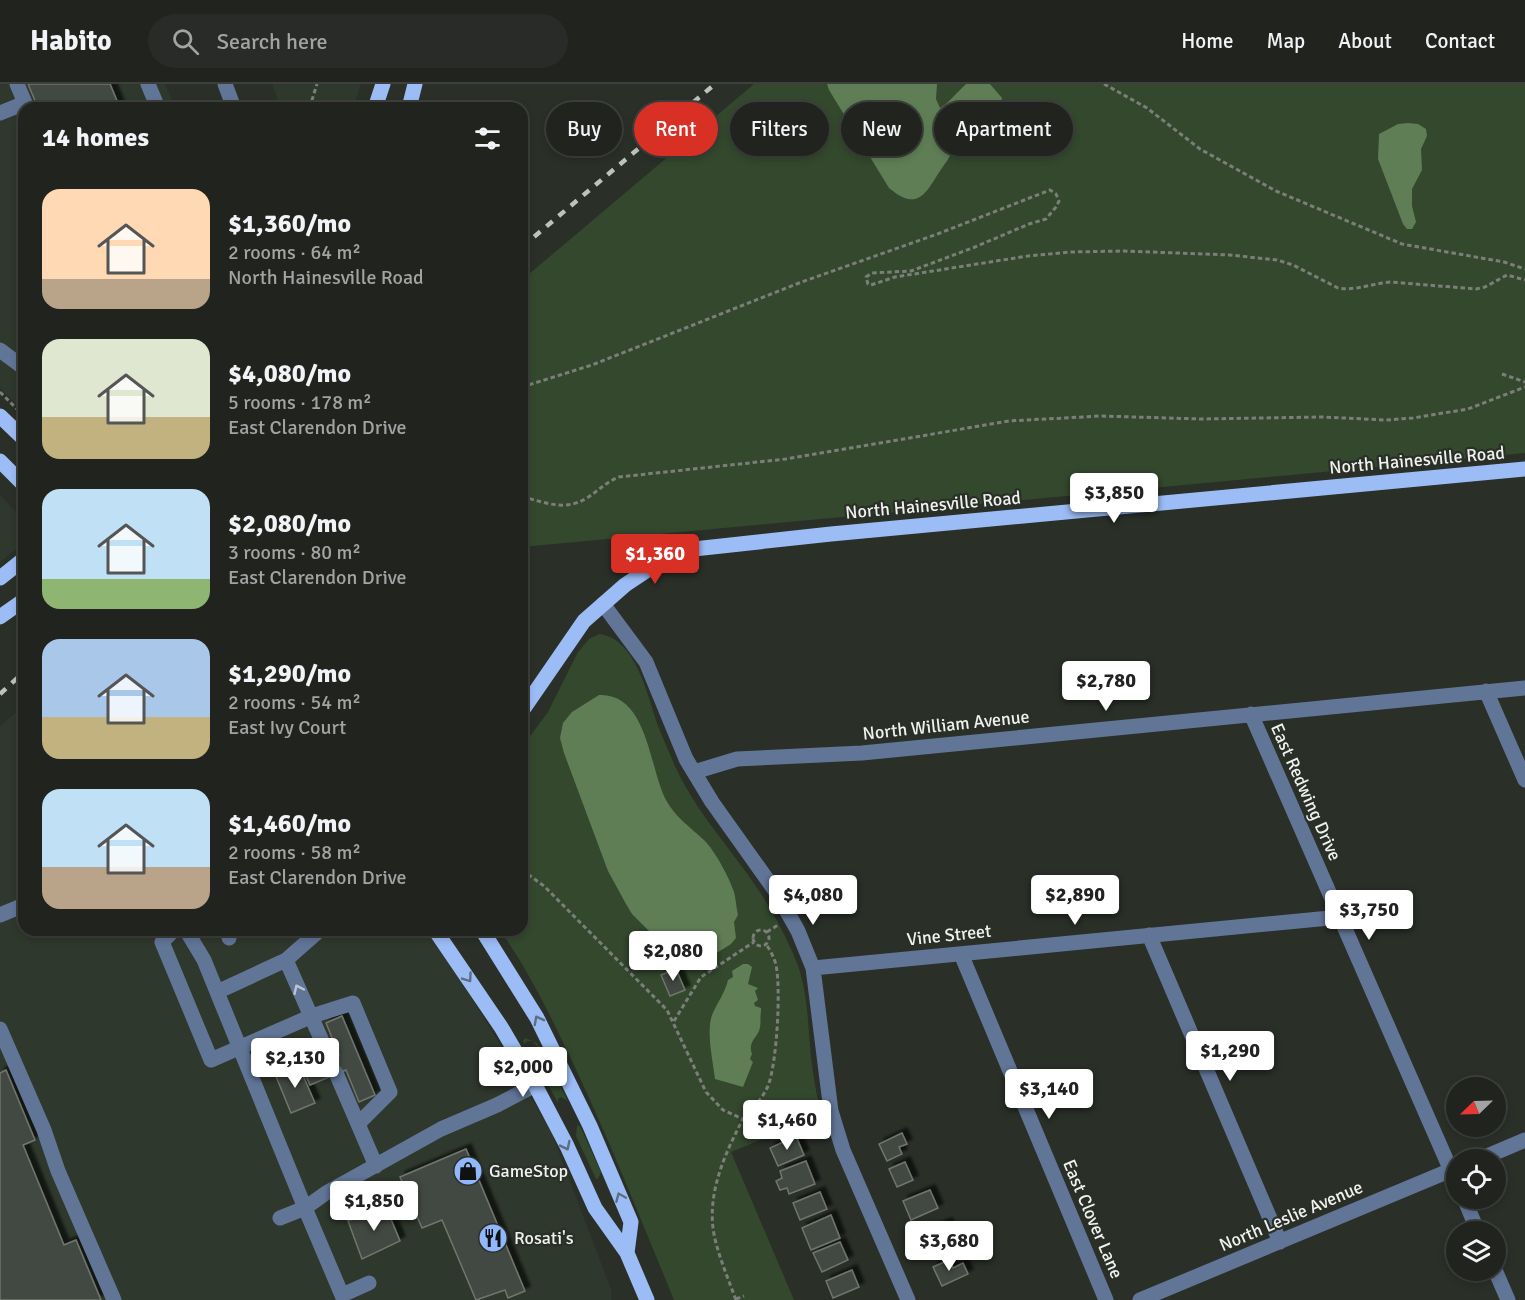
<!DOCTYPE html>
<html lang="en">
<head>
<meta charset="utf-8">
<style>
  :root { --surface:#20231e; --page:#282b27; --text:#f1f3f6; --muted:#a2a4a4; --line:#3d403c; --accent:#d93025 }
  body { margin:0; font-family:Signika,sans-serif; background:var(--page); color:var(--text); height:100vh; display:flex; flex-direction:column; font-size:22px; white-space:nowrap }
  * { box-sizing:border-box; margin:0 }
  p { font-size:20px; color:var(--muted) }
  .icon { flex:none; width:33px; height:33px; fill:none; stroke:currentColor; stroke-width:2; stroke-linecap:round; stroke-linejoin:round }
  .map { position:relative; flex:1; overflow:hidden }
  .sheet { position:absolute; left:18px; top:18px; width:510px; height:834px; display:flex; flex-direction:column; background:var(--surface); border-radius:18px; box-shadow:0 3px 9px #0003,0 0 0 2px var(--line) }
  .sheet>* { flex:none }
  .hud { position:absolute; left:546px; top:18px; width:570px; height:54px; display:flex; gap:12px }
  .needle { width:39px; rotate:247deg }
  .fabs { position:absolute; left:1446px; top:993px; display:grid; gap:12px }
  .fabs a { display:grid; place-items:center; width:60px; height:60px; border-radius:50%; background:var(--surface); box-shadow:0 3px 9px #0003,0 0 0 2px var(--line); font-size:30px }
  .price { position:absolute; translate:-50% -51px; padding:0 14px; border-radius:6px; background:#fff; color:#222; font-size:20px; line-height:39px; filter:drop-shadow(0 2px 3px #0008) }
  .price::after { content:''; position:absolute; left:50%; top:36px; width:18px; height:14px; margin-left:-9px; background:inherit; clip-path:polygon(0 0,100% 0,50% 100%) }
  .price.on { background:var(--accent); color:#fff }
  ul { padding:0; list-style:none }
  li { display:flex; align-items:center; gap:18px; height:150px; padding:0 24px }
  li span { display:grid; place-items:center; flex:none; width:168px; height:120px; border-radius:18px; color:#555 }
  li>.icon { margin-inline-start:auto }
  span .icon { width:72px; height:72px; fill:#fffc; stroke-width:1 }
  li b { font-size:26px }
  h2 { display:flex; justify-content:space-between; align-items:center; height:72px; padding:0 24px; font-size:26px }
  .pill { padding:0 21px; border-radius:27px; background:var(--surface); box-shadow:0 3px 9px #0003,0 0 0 2px var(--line); font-size:21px; line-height:54px }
  .pill.on { background:var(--accent); color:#fff }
  header { display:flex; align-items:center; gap:36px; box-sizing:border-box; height:84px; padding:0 30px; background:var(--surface); border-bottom:2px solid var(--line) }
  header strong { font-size:28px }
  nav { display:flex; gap:33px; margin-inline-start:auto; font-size:21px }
  .search { width:420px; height:54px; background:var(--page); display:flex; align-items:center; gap:15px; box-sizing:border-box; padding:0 21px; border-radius:33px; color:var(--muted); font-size:22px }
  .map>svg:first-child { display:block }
  .built { fill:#2f382c }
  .green { fill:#33482d }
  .water { fill:#5f7e56 }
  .building { fill:#434942; stroke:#6f756d; stroke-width:1.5; filter:url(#shadow) }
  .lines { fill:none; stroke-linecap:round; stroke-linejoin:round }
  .path { stroke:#7b7f79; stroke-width:3; stroke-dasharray:4.5 3; stroke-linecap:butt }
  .minor { stroke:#617597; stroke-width:15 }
  .major { stroke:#9cbcf5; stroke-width:15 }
  .rail { stroke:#bec1bc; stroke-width:4.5; stroke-dasharray:8 8; stroke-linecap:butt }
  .oneway { stroke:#5d6e84 }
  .oneway2 { stroke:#bdc6d0 }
  .labels { text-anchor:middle; stroke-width:4.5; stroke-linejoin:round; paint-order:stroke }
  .street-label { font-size:18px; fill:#eff2ee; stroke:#2a2f28 }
  .poi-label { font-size:18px; fill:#eff2ee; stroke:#2a2f28; text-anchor:start }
</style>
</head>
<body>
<header>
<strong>Habito</strong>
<div class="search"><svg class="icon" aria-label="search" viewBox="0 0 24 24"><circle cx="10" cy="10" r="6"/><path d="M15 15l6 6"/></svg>Search here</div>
<nav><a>Home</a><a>Map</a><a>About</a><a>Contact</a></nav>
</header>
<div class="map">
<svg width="1525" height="1216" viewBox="0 0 1525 1216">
  <defs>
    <filter id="shadow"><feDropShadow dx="5" dy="-5" stdDeviation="1.5" flood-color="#0009"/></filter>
  </defs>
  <rect width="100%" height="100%" fill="#2a2f28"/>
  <path class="built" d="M 0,0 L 165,0 L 176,24 L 24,24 L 24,328 L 0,304 Z
    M 272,0 L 361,0 L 353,24 L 281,24 Z
    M 0,411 L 19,431 L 24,444 L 21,458 L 15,466 L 0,478 Z
    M 24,621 L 24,846 L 430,846 L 511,978 L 552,1050 L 611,1205 L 611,1216 L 0,1216 L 0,642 Z"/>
  <path class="green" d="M 754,0 L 1525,0 L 1525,369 L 522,463 L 522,196 Z
    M 599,550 C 637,554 648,615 659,644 C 664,657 670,670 675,682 C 692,720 719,751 743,784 C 764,812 784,846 797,879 C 808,908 808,942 811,973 C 813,992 817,1012 821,1031 L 731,1068 L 794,1216 L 674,1216 C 643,1141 613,1065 579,992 C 555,941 532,892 500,846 L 522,846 L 522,663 L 548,628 L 578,568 L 589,555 Z
    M 525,954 L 537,959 L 568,1017 L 561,1013 L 558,1015 L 558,1019 L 536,979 L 541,981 L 543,980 L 538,963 L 532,957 L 527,957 L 524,960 L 523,957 Z
    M 577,1041 L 580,1042 L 601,1088 L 598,1095 L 596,1095 L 576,1052 Z"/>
  <path class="water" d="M 827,0 L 937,0 L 936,15 L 940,24 L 947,19 L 966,0 L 990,0 L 1002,14 L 1000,25 L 994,24 C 984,39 968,42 953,52 C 956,67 948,75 940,87 C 925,110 918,128 889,104 L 829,6 Z
    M 1408,39 L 1418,40 L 1426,45 L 1427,52 L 1421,65 L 1422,86 L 1412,105 L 1412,122 L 1416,138 L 1412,145 L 1407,145 L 1403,140 L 1378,75 L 1379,50 L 1398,40 Z
    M 599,611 C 648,609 649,684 666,716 C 675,733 690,743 704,756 C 715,767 729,793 734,808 C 736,815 736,823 738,831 L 734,838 L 736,854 L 731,860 L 715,870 L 701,864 L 683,871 L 665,863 L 632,830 L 626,820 L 608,787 L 564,669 L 560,654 L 563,639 L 572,628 Z
    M 743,880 L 748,880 L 752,883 L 748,900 L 758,904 L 755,907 L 758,916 L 754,919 L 755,922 L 761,924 L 761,927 C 760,933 761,938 760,943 C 759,953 747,957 752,970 L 750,975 L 753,978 L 743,1003 L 715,995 C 713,977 706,948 712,931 C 717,919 725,909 728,896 L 733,893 L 732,887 Z"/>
  <path class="building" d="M 28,0 L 110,0 L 120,24 L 38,24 Z
    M 676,885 L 685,906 L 670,912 L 661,891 Z
    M 342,932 L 375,1011 L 359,1018 L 346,986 L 310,1001 L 303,985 L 339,971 L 326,939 Z
    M 298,980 L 315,1019 L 291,1029 L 275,990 Z
    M 6,986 L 35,1056 L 23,1061 L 64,1161 L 76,1156 L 101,1216 L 0,1216 L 0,989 Z
    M 902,1049 L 907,1060 L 899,1063 L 902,1070 L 887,1077 L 879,1060 Z
    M 796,1052 L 804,1071 L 778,1082 L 770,1064 Z
    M 466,1065 L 525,1207 L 508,1214 L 505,1206 L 476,1216 L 442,1136 L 422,1144 L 400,1093 Z
    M 806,1077 L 815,1100 L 789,1110 L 787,1104 L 780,1106 L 776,1097 L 782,1094 L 780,1087 Z
    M 905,1078 L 913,1096 L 897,1103 L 889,1085 Z
    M 930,1106 L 938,1124 L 911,1136 L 903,1117 Z
    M 820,1108 L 827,1125 L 800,1136 L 793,1119 Z
    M 385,1121 L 400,1157 L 362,1175 L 348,1137 Z
    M 831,1131 L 840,1154 L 811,1166 L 802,1144 Z
    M 947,1139 L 955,1158 L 926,1170 L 918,1151 Z
    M 840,1158 L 848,1176 L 822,1188 L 813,1169 Z
    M 949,1176 L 953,1184 L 963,1179 L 968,1190 L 942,1202 L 933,1183 Z
    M 852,1186 L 859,1203 L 833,1214 L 826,1197 Z"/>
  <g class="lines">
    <path class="path" d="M 1104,0 L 1147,24 L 1200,65 L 1276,107 L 1402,160 L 1504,178 L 1525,185
      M 312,24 L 312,16 L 317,0
      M 1502,290 L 1525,298
      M 522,303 L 592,281 L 799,199 L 940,149 L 1050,106 L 1056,110 L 1059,117 L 1056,123 L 1046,135 L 1029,140 L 975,163 L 911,187 L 872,189 L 866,193 L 868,200 L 871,201 L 895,193 L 1028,172 L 1071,168 L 1124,167 L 1230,171 L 1277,176 L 1293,181 L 1338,204 C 1357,207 1373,199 1391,198 L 1476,205 L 1485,203 L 1507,191 L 1525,196
      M 0,308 L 24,332
      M 522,413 C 546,418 563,428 587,414 C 598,407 606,398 619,393 L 786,375 L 1009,337 L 1100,332 L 1202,335 L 1323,333 L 1386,336 L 1413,334 L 1468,325 L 1525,303
      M 21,430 L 24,428
      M 522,786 L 544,802 L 667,926 L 706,1008 L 723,1026 L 743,1035 C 723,1073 704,1116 716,1159 C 721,1178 729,1197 736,1216
      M753 854a8 8 0 1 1 16 0a8 8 0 1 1-16 0Z
      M 767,848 L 778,841
      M 674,937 L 701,893 L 754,858
      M 743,1035 C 753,1025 762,1015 768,1002 C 777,979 781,905 776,881 C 774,873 770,866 766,860
      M 736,1215 L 744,1212"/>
    <path class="minor" d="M 17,0 L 25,19
      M 148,0 L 158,24
      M 225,0 L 234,24
      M 0,29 L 25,19 L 27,24
      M 0,266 L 24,284
      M 603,520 L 646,578 L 686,675 L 712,718 L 776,808 L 798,847 L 813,884 L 831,1027 L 843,1066 L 908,1216
      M 1486,607 L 1525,696
      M 1251,630 L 1456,1098
      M 694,688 L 737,675 L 862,669 L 1525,604
      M 0,831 L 24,821
      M 174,846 L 162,858 L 211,976 L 312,932 L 353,919 L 390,1008 L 358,1040 L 376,1082
      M 186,846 L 204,876 L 217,908 L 286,876 L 320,846
      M 1149,851 L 1280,1158
      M 229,854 L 230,846
      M 961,870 L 1106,1216
      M 286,876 L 330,975
      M 813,884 L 1340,833
      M 217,908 L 305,1124 L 280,1134
      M 0,945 L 44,1046 L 58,1087 L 114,1216
      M 336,989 L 358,1040
      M 1478,1076 L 1525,1056
      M 1464,1114 L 1478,1148
      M 1495,1186 L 1508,1216
      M 342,1211 L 369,1199
      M 344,1216 L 305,1124 L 326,1109 L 441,1045 L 497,1021 L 535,1001
      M 1140,1216 L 1456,1084"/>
    <path class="major" d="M 375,24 L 383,0
      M 409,24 L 415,0
      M 0,332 L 24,355
      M 0,377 L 24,401
      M 0,494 L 24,475
      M 0,533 L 24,516
      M 522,627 L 584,537 L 625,501 L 661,477 L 694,465 L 831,450 L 1525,385
      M 435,846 L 501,943 L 535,1001 L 567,1062 L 595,1124 L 627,1169 L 647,1216
      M 482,846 L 537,934 L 590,1042 L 631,1138 L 627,1169"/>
    <path class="rail" d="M 522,163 L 715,0
      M 0,610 L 24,588"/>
  </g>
  <defs><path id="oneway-chevron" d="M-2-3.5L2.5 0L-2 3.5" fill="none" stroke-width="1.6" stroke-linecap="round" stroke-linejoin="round" transform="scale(1.5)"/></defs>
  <g class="oneway">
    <use href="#oneway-chevron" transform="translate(468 894) rotate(55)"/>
    <use href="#oneway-chevron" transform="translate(538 936) rotate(-118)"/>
    <use href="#oneway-chevron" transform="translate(566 1062) rotate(64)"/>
    <use href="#oneway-chevron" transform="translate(620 1113) rotate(-113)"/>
  </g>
  <use class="oneway2" href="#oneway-chevron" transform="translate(298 905) rotate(-115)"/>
  <defs>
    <g id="shop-disc" transform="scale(1.5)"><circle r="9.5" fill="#91b8fd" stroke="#2a2f28"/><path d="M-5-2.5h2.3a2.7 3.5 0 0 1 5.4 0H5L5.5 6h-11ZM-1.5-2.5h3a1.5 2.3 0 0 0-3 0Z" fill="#111"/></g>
    <g id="restaurant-disc" transform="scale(1.5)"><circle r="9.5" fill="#91b8fd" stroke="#2a2f28"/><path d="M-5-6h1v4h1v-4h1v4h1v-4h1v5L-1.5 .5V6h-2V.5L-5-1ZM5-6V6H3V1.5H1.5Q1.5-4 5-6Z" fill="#111"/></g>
  </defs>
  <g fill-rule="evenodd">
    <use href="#shop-disc" x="468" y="1087"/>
    <use href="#restaurant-disc" x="493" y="1154"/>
  </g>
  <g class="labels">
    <g class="street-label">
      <text transform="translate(1417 376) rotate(-5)" y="6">North Hainesville Road</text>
      <text transform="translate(933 421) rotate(-5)" y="6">North Hainesville Road</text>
      <text transform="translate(946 641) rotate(-6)" y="6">North William Avenue</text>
      <text transform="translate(1306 708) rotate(66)" y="6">East Redwing Drive</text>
      <text transform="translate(949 851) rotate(-6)" y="6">Vine Street</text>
      <text transform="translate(1291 1132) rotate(-23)" y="6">North Leslie Avenue</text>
      <text transform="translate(1093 1135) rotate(67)" y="6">East Clover Lane</text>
    </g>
    <g class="poi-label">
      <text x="489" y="1093">GameStop</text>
      <text x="514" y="1160">Rosati's</text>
    </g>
  </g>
</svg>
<div class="fabs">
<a><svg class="needle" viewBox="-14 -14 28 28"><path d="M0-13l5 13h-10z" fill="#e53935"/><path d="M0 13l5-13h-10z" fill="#a2a4a4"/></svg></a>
<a><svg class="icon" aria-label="locate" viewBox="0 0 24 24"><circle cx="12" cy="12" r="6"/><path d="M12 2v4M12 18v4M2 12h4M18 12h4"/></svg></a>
<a><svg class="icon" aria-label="layers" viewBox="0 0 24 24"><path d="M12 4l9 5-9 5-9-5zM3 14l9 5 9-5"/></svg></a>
</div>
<b class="price" style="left:1114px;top:440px">$3,850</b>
<b class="price on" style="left:655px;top:501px">$1,360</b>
<b class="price" style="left:1106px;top:628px">$2,780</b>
<b class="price" style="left:813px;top:842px">$4,080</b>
<b class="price" style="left:1075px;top:842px">$2,890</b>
<b class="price" style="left:1369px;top:857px">$3,750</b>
<b class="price" style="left:673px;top:898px">$2,080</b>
<b class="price" style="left:1230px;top:998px">$1,290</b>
<b class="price" style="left:295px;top:1005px">$2,130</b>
<b class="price" style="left:523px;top:1014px">$2,000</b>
<b class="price" style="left:1049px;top:1036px">$3,140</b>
<b class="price" style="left:787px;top:1067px">$1,460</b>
<b class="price" style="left:374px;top:1148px">$1,850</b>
<b class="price" style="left:949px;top:1188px">$3,680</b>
<div class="hud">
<a class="pill">Buy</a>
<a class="pill on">Rent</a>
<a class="pill">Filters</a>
<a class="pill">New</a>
<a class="pill">Apartment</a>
</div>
<section class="sheet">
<h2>14 homes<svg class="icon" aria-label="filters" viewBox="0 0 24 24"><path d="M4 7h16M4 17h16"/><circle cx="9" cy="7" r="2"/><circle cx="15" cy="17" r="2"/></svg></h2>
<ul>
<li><span style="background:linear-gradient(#ffd9b3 75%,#b9a48a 0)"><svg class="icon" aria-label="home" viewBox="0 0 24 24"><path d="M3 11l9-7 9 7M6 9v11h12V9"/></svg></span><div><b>$1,360/mo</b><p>2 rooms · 64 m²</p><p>North Hainesville Road</p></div></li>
<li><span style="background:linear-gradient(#dfe7d0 65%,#c2b280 0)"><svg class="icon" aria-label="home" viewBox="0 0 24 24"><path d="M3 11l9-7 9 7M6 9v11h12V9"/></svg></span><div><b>$4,080/mo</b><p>5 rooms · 178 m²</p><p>East Clarendon Drive</p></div></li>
<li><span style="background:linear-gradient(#bfe0f5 75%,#8fb573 0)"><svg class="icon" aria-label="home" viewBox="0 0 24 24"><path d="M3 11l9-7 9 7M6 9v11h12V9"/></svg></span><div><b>$2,080/mo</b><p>3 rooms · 80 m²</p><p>East Clarendon Drive</p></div></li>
<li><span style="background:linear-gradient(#a9c7e8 65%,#c2b280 0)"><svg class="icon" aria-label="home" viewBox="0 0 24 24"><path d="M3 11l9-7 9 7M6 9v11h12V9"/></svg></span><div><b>$1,290/mo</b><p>2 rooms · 54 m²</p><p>East Ivy Court</p></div></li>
<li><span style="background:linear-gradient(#bfe0f5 65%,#b9a48a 0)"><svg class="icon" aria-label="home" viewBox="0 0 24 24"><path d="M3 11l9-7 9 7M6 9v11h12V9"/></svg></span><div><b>$1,460/mo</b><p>2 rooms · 58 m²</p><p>East Clarendon Drive</p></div></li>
</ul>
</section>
</div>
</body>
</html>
